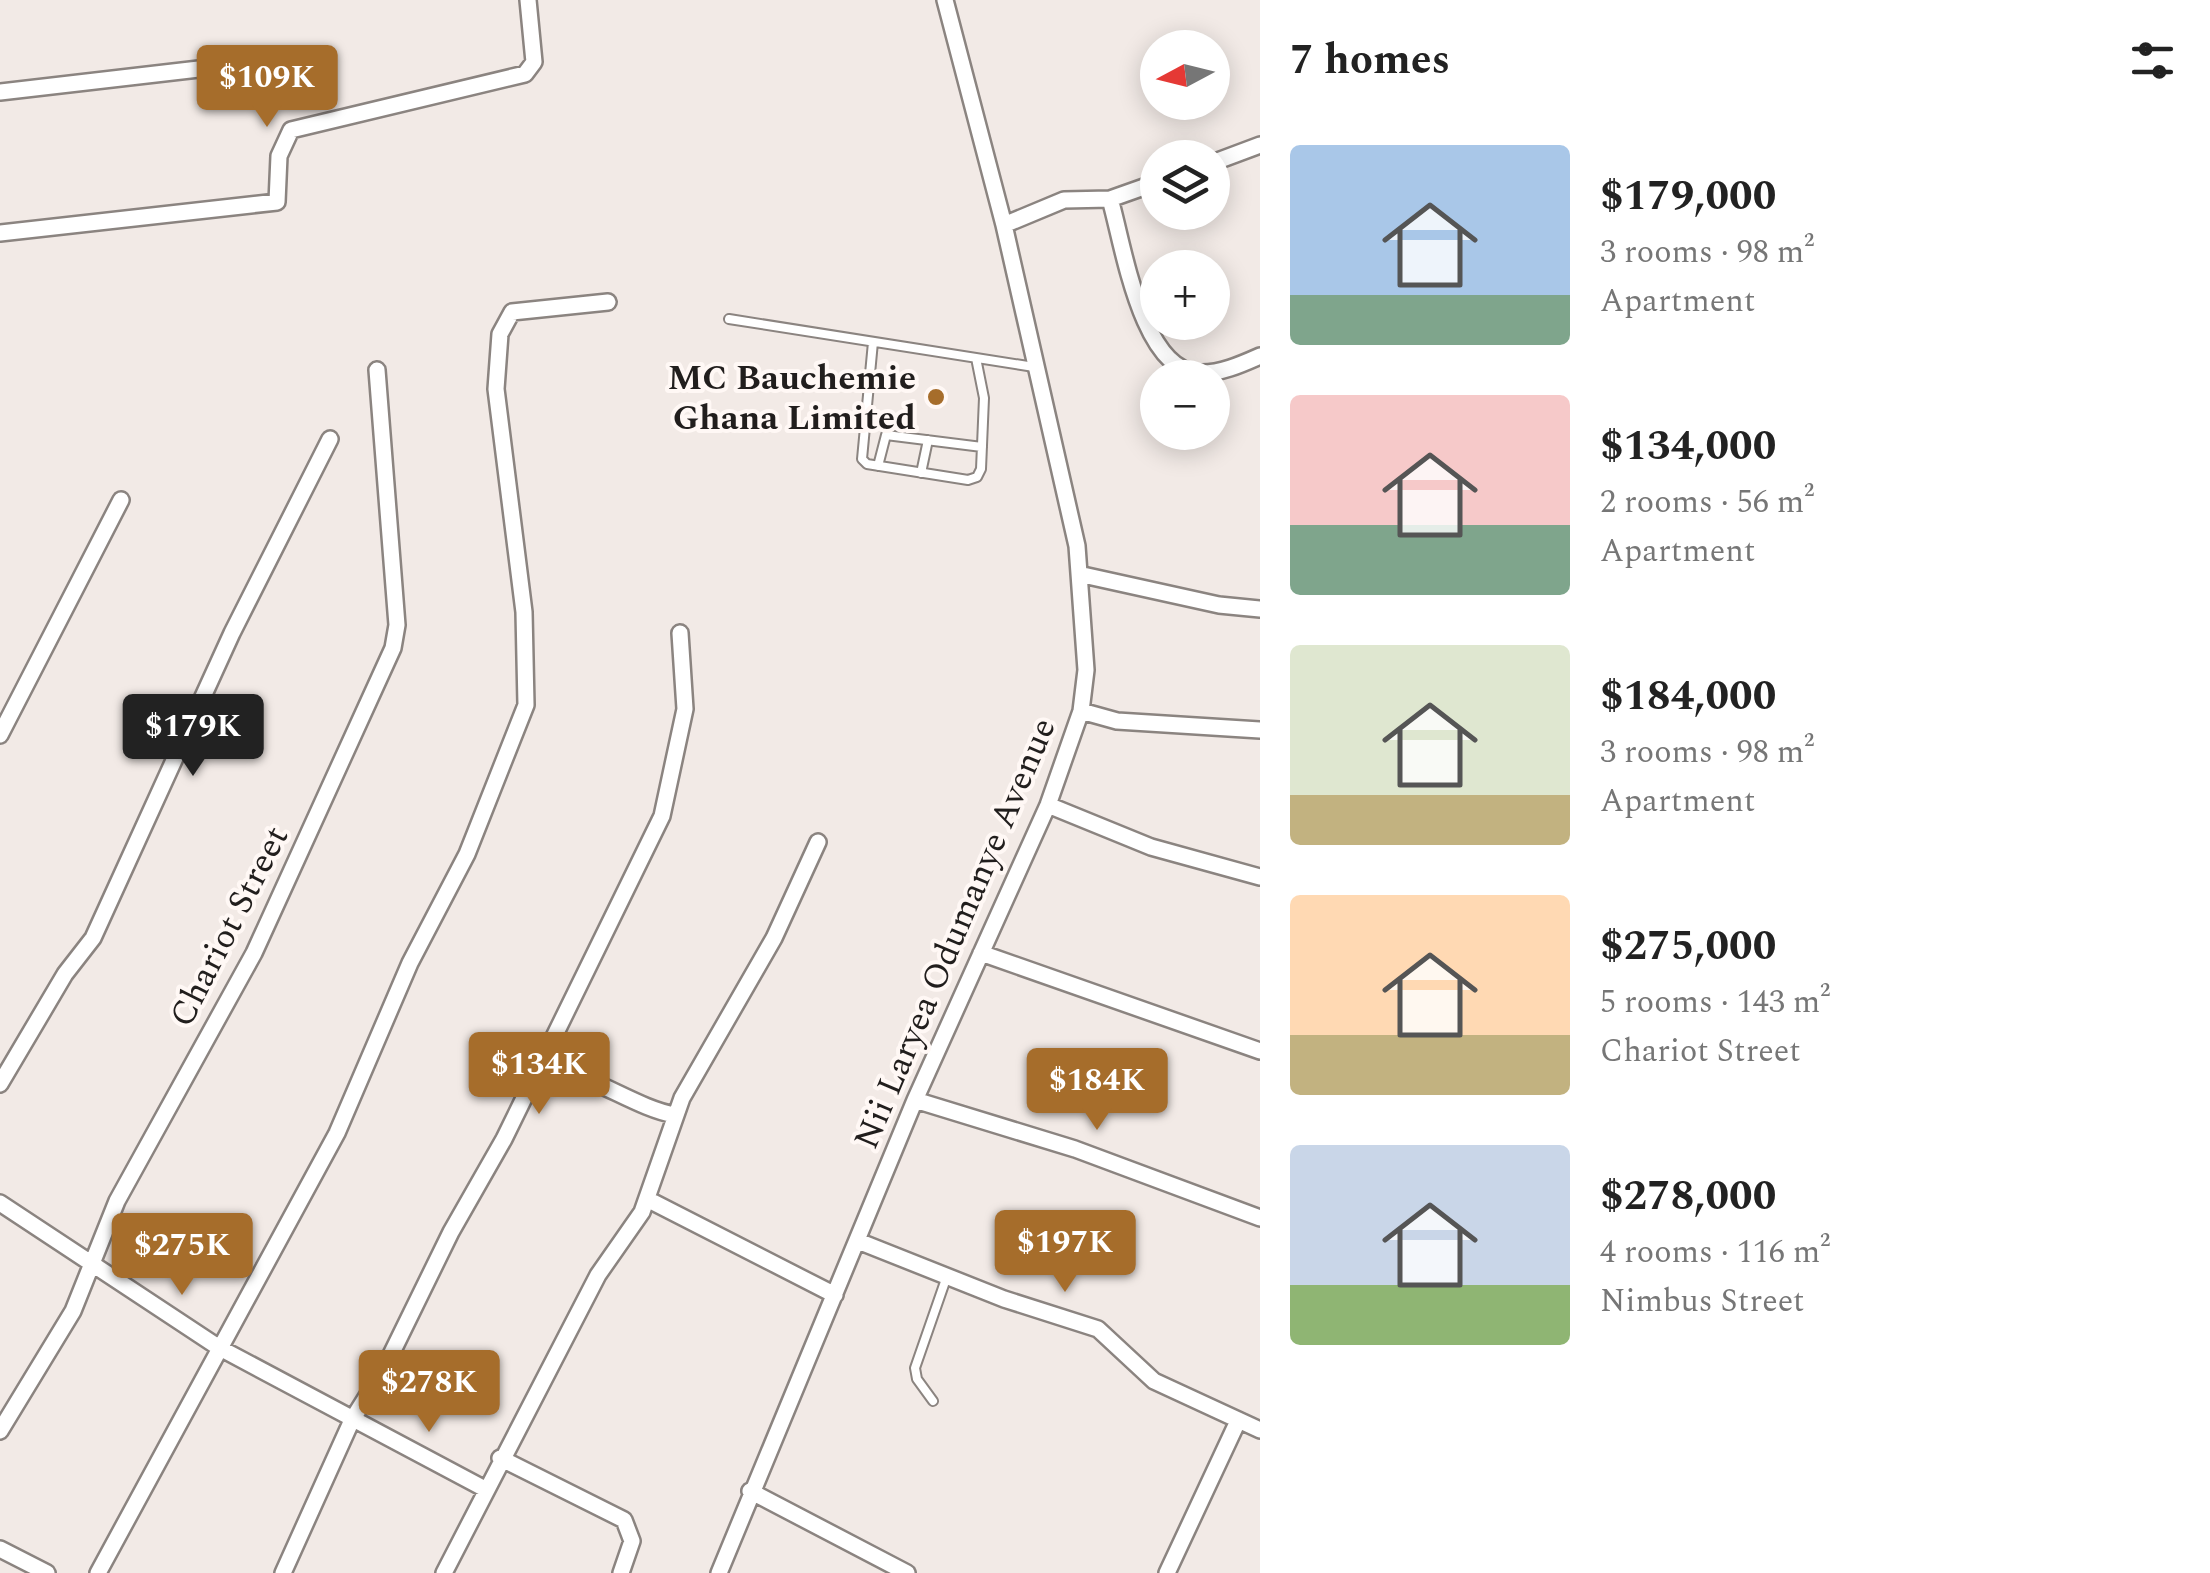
<!DOCTYPE html>
<html lang="en">
<head>
<meta charset="utf-8">
<style>
  :root { --surface:#fff; --page:#f6f6f6; --text:#222; --muted:#767676; --accent:#a66d2b }
  body { margin:0; font-family:Spectral,serif; background:var(--page); color:var(--text); height:100vh; display:flex; flex-direction:column; font-size:38px; white-space:nowrap }
  * { box-sizing:border-box; margin:0 }
  p { font-size:32px; color:var(--muted) }
  .icon { flex:none; width:55px; height:55px; fill:none; stroke:currentColor; stroke-width:2; stroke-linecap:round; stroke-linejoin:round }
  .map { position:relative; flex:1; overflow:hidden }
  .sheet { display:flex; flex-direction:column; background:var(--surface); width:950px }
  .sheet>* { flex:none }
  .needle { width:65px; rotate:263deg }
  .fabs { position:absolute; left:1140px; top:30px; display:grid; gap:20px }
  .fabs a { display:grid; place-items:center; width:90px; height:90px; border-radius:50%; background:var(--surface); box-shadow:0 5px 25px #0003; font-size:50px }
  .price { position:absolute; translate:-50% -85px; padding:0 22px; border-radius:10px; background:var(--accent); color:#fff; font-size:32px; line-height:65px; filter:drop-shadow(0 2px 5px #0008) }
  .price::after { content:''; position:absolute; left:50%; top:60px; width:30px; height:22px; margin-left:-15px; background:inherit; clip-path:polygon(0 0,100% 0,50% 100%) }
  .price.on { background:#222; color:#fff }
  ul { padding:0; list-style:none }
  li { display:flex; align-items:center; gap:30px; height:250px; padding:0 30px }
  li span { display:grid; place-items:center; flex:none; width:280px; height:200px; border-radius:10px; color:#555 }
  li>.icon { margin-inline-start:auto }
  span .icon { width:120px; height:120px; fill:#fffc; stroke-width:1 }
  li b { font-size:42px }
  h2 { display:flex; justify-content:space-between; align-items:center; height:120px; padding:0 30px; font-size:42px }
  main { display:flex; flex:1; min-height:0 }
  .map>svg:first-child { display:block }
  .lines { fill:none; stroke-linecap:round; stroke-linejoin:round }
  .service-casing { stroke:#8b8480; stroke-width:12 }
  .minor-casing { stroke:#8b8480; stroke-width:20 }
  .service { stroke:#fff; stroke-width:8 }
  .minor { stroke:#fff; stroke-width:15 }
  .poi-dot { fill:#a66d2b; stroke:#fff8f5; stroke-width:4 }
  .labels { text-anchor:middle; stroke-width:8; stroke-linejoin:round; paint-order:stroke }
  .poi-label { font-size:35px; font-weight:bold; fill:#211e1d; stroke:#fff8f5; text-anchor:end }
  .street-label { font-size:35px; fill:#211e1d; stroke:#fff8f5 }
</style>
</head>
<body>
<main>
<div class="map">
<svg width="1260" height="1573" viewBox="0 0 1260 1573">
  <rect width="100%" height="100%" fill="#f2eae6"/>
  <g class="lines">
    <g class="service-casing">
      <path id="service" d="M 729,319 L 1034,367
        M 873,342 L 862,459 L 867,464 L 968,480 L 977,477 L 981,469 L 984,398 L 976,358
        M 878,466 L 886,435 L 982,447
        M 921,473 L 928,440
        M 933,1401 L 917,1379 L 915,1368 L 947,1276"/>
    </g>
    <g class="minor-casing">
      <path id="minor" d="M 0,92 L 216,67
        M 1212,163 L 1260,145
        M 1158,182 L 1110,199 C 1123,243 1141,371 1199,373 C 1220,374 1242,364 1260,356
        M 1004,225 L 1064,200 L 1110,199
        M 0,233 L 277,202 L 279,156 L 291,130 L 525,74 L 534,62 L 528,0
        M 1083,575 L 1219,605 L 1260,609
        M 1081,711 L 1117,721 L 1260,730
        M 0,735 L 121,500
        M 1048,805 L 1151,847 L 1260,877
        M 981,953 L 1260,1051
        M 536,1069 C 577,1063 632,1108 675,1115
        M 0,1084 L 65,974 L 93,938 L 232,633 L 330,439
        M 915,1100 L 1075,1149 L 1260,1218
        M 647,1199 L 835,1295
        M 0,1203 L 218,1347 L 485,1489
        M 858,1241 L 1004,1299 L 1098,1329 L 1154,1381 L 1260,1430
        M 0,1431 L 73,1311 L 117,1201 L 254,953 L 393,648 L 397,625 L 377,370
        M 500,1458 L 624,1520 L 632,1541 L 621,1573
        M 750,1491 L 907,1573
        M 0,1549 L 47,1573
        M 98,1573 L 337,1133 L 410,963 L 467,854 L 526,705 L 524,612 L 496,389 L 500,334 L 512,312 L 608,302
        M 283,1573 L 352,1420 L 384,1369 L 451,1232 L 504,1139 L 662,816 L 685,709 L 680,633
        M 444,1573 L 598,1275 L 642,1212 L 682,1098 L 774,938 L 818,842
        M 719,1573 L 915,1100 L 1048,805 L 1081,711 L 1086,670 L 1077,546 L 1004,225 L 945,0
        M 1167,1573 L 1238,1421"/>
    </g>
    <use href="#service" class="service"/>
    <use href="#minor" class="minor"/>
  </g>
  <circle class="poi-dot" cx="936" cy="397" r="10"/>
  <g class="labels">
    <g class="poi-label">
      <text x="916" y="389">MC Bauchemie<tspan x="916" dy="40">Ghana Limited</tspan></text>
    </g>
    <g class="street-label">
      <text transform="translate(228 926) rotate(-63)" y="12">Chariot Street</text>
      <text transform="translate(954 933) rotate(-67)" y="12">Nii Laryea Odumanye Avenue</text>
    </g>
  </g>
</svg>
<div class="fabs">
<a><svg class="needle" viewBox="-14 -14 28 28"><path d="M0-13l5 13h-10z" fill="#e53935"/><path d="M0 13l5-13h-10z" fill="#767676"/></svg></a>
<a><svg class="icon" aria-label="layers" viewBox="0 0 24 24"><path d="M12 4l9 5-9 5-9-5zM3 14l9 5 9-5"/></svg></a>
<a>+</a>
<a>−</a>
</div>
<b class="price" style="left:267px;top:130px">$109K</b>
<b class="price on" style="left:193px;top:779px">$179K</b>
<b class="price" style="left:539px;top:1117px">$134K</b>
<b class="price" style="left:1097px;top:1133px">$184K</b>
<b class="price" style="left:1065px;top:1295px">$197K</b>
<b class="price" style="left:182px;top:1298px">$275K</b>
<b class="price" style="left:429px;top:1435px">$278K</b>
</div>
<section class="sheet">
<h2>7 homes<svg class="icon" aria-label="filters" viewBox="0 0 24 24"><path d="M4 7h16M4 17h16"/><circle cx="9" cy="7" r="2"/><circle cx="15" cy="17" r="2"/></svg></h2>
<ul>
<li><span style="background:linear-gradient(#a9c7e8 75%,#7fa58c 0)"><svg class="icon" aria-label="home" viewBox="0 0 24 24"><path d="M3 11l9-7 9 7M6 9v11h12V9"/></svg></span><div><b>$179,000</b><p>3 rooms · 98 m²</p><p>Apartment</p></div></li>
<li><span style="background:linear-gradient(#f6c9c9 65%,#7fa58c 0)"><svg class="icon" aria-label="home" viewBox="0 0 24 24"><path d="M3 11l9-7 9 7M6 9v11h12V9"/></svg></span><div><b>$134,000</b><p>2 rooms · 56 m²</p><p>Apartment</p></div></li>
<li><span style="background:linear-gradient(#dfe7d0 75%,#c2b280 0)"><svg class="icon" aria-label="home" viewBox="0 0 24 24"><path d="M3 11l9-7 9 7M6 9v11h12V9"/></svg></span><div><b>$184,000</b><p>3 rooms · 98 m²</p><p>Apartment</p></div></li>
<li><span style="background:linear-gradient(#ffd9b3 70%,#c2b280 0)"><svg class="icon" aria-label="home" viewBox="0 0 24 24"><path d="M3 11l9-7 9 7M6 9v11h12V9"/></svg></span><div><b>$275,000</b><p>5 rooms · 143 m²</p><p>Chariot Street</p></div></li>
<li><span style="background:linear-gradient(#c9d6e8 70%,#8fb573 0)"><svg class="icon" aria-label="home" viewBox="0 0 24 24"><path d="M3 11l9-7 9 7M6 9v11h12V9"/></svg></span><div><b>$278,000</b><p>4 rooms · 116 m²</p><p>Nimbus Street</p></div></li>
</ul>
</section>
</main>
</body>
</html>
